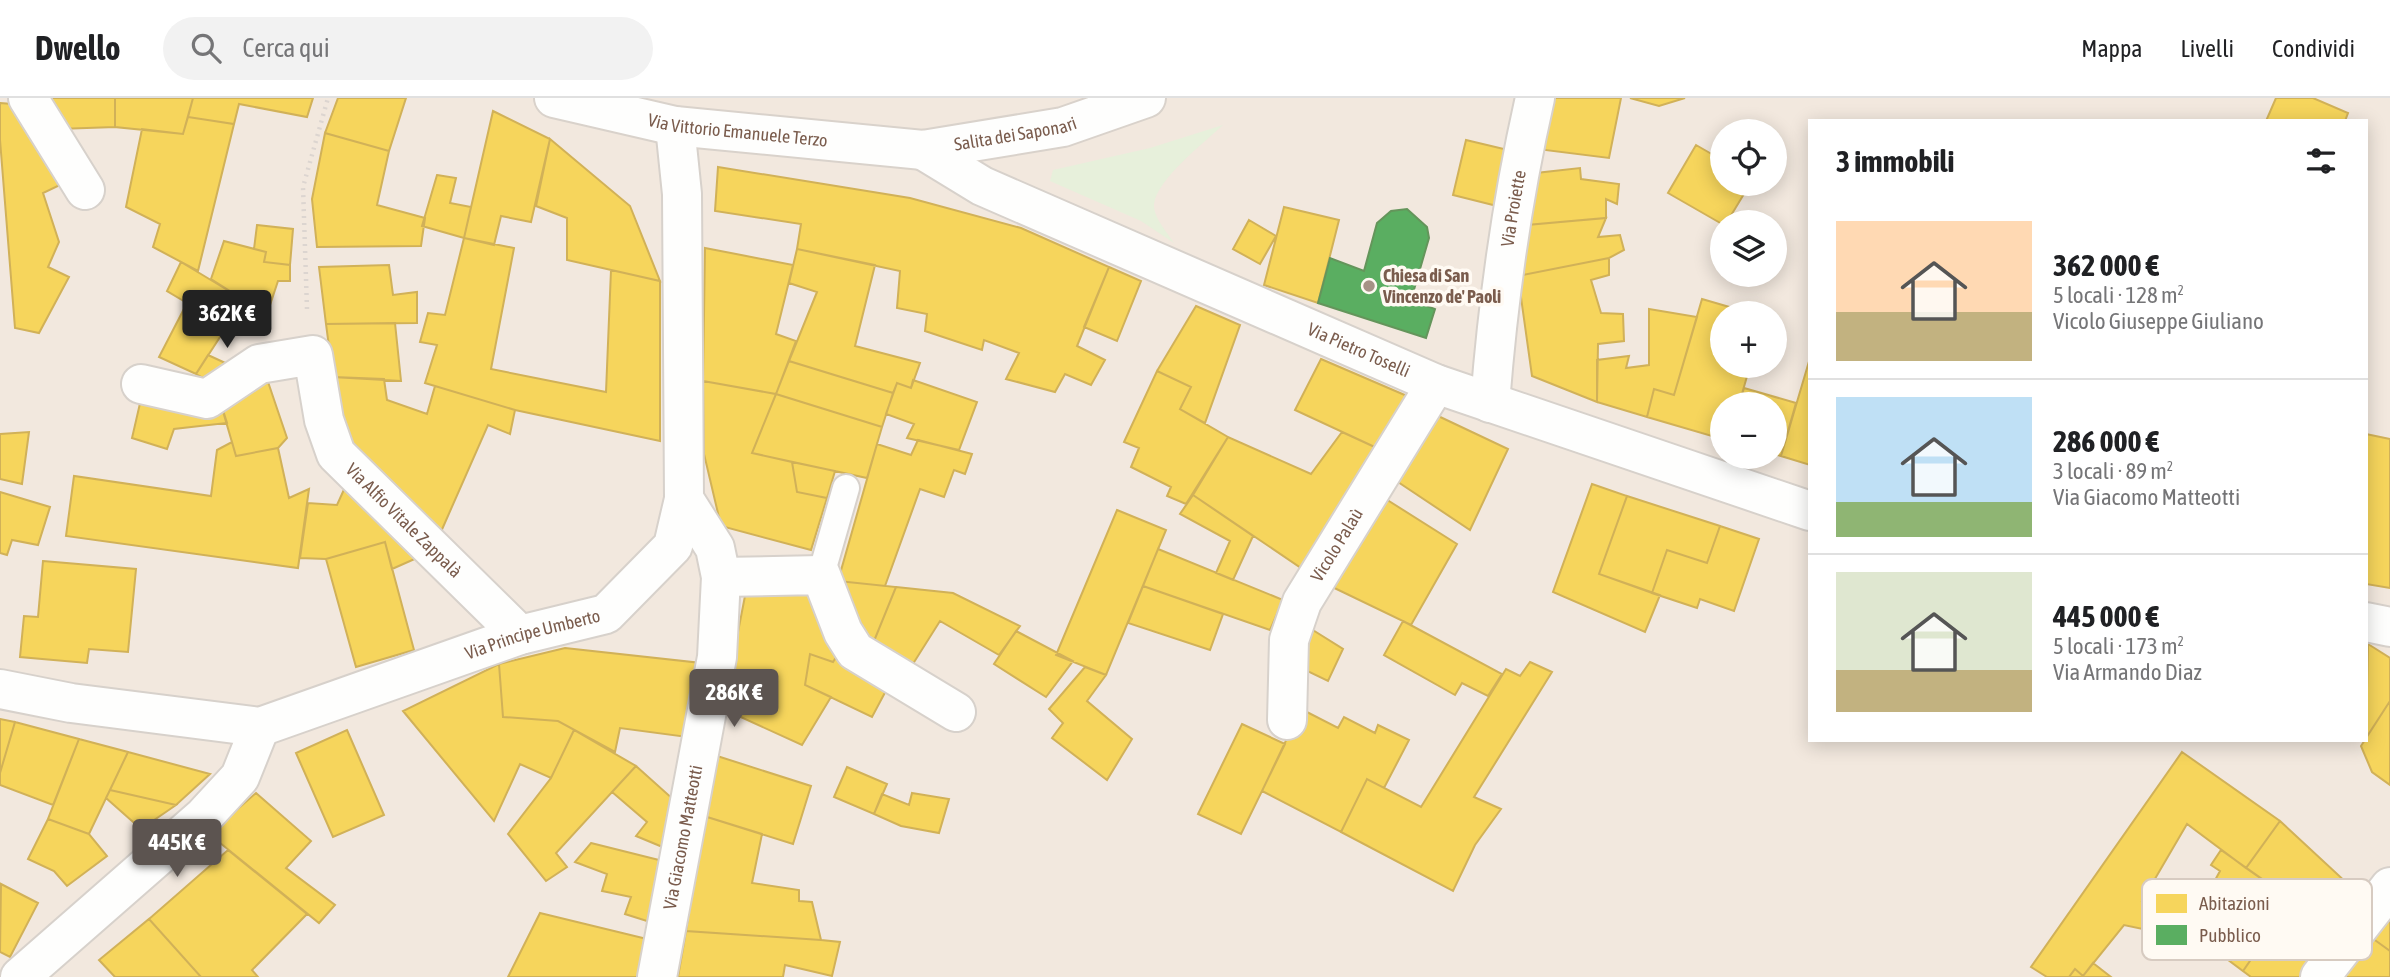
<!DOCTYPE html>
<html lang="it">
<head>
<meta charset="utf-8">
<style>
  :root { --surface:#fff; --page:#f2f2f2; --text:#202124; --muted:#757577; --line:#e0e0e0; --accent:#5c5450 }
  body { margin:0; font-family:"Asap Condensed",sans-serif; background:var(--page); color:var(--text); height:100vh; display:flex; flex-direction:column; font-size:26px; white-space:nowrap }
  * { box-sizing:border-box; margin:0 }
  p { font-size:23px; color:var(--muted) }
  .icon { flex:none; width:38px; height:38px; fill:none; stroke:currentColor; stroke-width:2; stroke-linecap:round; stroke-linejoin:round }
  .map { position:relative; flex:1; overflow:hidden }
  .panel { position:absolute; left:1808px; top:21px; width:560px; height:623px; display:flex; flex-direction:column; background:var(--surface); border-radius:0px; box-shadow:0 4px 18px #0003 }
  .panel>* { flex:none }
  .buttons { position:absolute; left:1710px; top:21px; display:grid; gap:14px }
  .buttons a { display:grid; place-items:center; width:77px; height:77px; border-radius:50%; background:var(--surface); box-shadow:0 4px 18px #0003; font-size:35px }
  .price { position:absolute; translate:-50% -60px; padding:0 16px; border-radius:7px; background:var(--accent); color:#fff; font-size:23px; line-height:46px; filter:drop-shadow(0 2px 4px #0008) }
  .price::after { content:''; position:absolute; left:50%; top:42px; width:21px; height:16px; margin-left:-10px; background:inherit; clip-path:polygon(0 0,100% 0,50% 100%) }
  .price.on { background:#222; color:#fff }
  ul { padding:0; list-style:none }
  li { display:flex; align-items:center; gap:21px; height:175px; padding:0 28px }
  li+li { border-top:2px solid var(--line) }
  li span { display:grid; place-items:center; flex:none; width:196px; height:140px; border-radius:0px; color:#555 }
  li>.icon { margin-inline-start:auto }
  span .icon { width:84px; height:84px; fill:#fffc; stroke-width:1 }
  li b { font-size:30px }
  h2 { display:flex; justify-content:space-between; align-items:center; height:84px; padding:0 28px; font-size:30px }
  header { display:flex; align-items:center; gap:42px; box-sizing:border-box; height:98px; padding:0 35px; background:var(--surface); border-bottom:2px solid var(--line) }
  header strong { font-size:33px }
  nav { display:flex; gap:38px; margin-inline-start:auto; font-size:24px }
  .search { width:490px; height:63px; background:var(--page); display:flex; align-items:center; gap:18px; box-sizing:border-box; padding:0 24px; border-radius:38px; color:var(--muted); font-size:26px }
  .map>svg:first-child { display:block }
  .residential { fill:#f2e8de; fill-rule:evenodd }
  .green { fill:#e7f0db }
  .homes { fill:#f6d55c; stroke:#d1b158; stroke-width:2 }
  .public { fill:#5aae61; stroke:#64955b; stroke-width:2 }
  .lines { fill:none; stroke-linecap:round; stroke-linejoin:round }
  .lane-casing { stroke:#d7d1cb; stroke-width:30 }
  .street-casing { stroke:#d7d1cb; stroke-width:42 }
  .secondary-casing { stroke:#d9d2cb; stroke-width:42 }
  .path { stroke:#dcd5d0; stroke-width:4.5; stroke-dasharray:2 5; stroke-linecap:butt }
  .lane { stroke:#fefefd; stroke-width:26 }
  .street { stroke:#fefefd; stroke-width:38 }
  .secondary { stroke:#fefefd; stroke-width:38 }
  .poi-dot { fill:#a69286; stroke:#fffaf3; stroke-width:2.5 }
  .labels { text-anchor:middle; stroke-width:7; stroke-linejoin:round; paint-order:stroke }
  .street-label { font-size:18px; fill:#7a5c4d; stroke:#fffaf3 }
  .poi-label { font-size:18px; font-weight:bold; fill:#7a5c4d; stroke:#fffaf3; text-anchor:start }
  .key { fill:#fffaf3; stroke:#d7cbc1; stroke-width:2 }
  .key-label { font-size:19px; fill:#7a5c4d }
</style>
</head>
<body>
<header>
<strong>Dwello</strong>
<div class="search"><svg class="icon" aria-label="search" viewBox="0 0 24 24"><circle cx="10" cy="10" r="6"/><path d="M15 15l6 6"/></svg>Cerca qui</div>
<nav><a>Mappa</a><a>Livelli</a><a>Condividi</a></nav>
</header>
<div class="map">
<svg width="2390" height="879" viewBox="0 0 2390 879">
  <rect width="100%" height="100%" fill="#f9f5f0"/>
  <path class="residential" d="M 0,0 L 2390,0 L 2390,879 L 0,879 ZM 1810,23 L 2366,23 L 2366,642 L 1810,642 ZM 1722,33 L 1774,33 L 1774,86 L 1722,86 ZM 1722,124 L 1774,124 L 1774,177 L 1722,177 ZM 1722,215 L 1774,215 L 1774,268 L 1722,268 ZM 1722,306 L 1774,306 L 1774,359 L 1722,359 Z"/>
  <path class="green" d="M 1223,27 C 1204,45 1157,81 1154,106 C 1153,119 1167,134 1174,145 L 1141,123 L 1050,83 L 1053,72 L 1150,50 Z"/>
  <path class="homes" d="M 38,0 L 115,0 L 115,29 L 58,31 Z
    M 115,0 L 193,0 L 183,36 L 115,29 Z
    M 193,0 L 313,0 L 307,19 L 239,6 L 234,26 L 188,19 Z
    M 338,0 L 406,0 L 389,53 L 325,35 Z
    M 1550,0 L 1621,0 L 1609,60 L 1537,51 Z
    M 1630,0 L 1685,0 L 1659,8 Z
    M 2276,0 L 2313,0 L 2348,15 L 2345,23 L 2266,23 Z
    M 0,5 L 25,7 L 64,85 L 43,95 L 59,144 L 48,169 L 69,179 L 39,235 L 15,230 L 0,42 Z
    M 493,13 L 550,41 L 531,124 L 501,118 L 494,147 L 464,140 Z
    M 188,19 L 234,26 L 198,173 L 153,149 L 160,126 L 126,109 L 142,31 L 183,36 Z
    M 325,35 L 389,53 L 377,107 L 425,120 L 421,148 L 317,149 L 312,101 Z
    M 550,41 L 630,108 L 660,183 L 567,162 L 567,120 L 536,108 Z
    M 1466,42 L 1508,52 L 1497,108 L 1453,97 Z
    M 1696,47 L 1722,62 L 1722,86 L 1750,86 L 1727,124 L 1722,126 L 1668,95 Z
    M 718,69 L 910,100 L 1021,130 L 1109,169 L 1077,248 L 1105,262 L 1091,287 L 1065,276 L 1055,294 L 1006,281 L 1019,255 L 984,242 L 982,252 L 925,233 L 927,216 L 897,210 L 900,173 L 797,151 L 801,126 L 715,113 Z
    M 1580,70 L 1581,81 L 1619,86 L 1617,106 L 1606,101 L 1606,120 L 1527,127 L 1536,75 Z
    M 437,77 L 456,80 L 450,105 L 471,109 L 464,140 L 422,128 Z
    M 1284,109 L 1339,122 L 1318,205 L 1264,187 Z
    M 1606,120 L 1598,139 L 1620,137 L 1624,152 L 1609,160 L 1518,178 L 1527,127 Z
    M 1249,122 L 1276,138 L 1260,166 L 1233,151 Z
    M 257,127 L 293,131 L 290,167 L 264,164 L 266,154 L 254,151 Z
    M 464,140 L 514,150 L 491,271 L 606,294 L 611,172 L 660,183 L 660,343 L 515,312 L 425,285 L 437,247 L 420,244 L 428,215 L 445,217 Z
    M 224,143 L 266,154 L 264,164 L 290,167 L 290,183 L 278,183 L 267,216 L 238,211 L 244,202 L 211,181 Z
    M 705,150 L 793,167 L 776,236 L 796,243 L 776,296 L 703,283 Z
    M 797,151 L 875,167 L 855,248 L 920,265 L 911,290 L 897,285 L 893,295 L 789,263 L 817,194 L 789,185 Z
    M 1609,160 L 1609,177 L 1591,182 L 1601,215 L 1623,216 L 1624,243 L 1598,246 L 1597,304 L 1532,278 L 1518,178 Z
    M 181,164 L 244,202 L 196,276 L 159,259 L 187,205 L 167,193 Z
    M 389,167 L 393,197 L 417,194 L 417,225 L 326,226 L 319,169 Z
    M 1109,169 L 1141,183 L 1117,243 L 1084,229 Z
    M 1702,201 L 1750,215 L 1722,215 L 1722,268 L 1750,268 L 1739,306 L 1722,306 L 1722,341 L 1647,319 L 1654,291 L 1674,297 Z
    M 1196,208 L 1240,227 L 1205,325 L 1180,311 L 1191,289 L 1157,273 Z
    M 1649,211 L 1697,219 L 1674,297 L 1654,291 L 1647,319 L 1597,304 L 1597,262 L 1629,258 L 1626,270 L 1649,267 Z
    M 395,225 L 401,283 L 333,279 L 326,226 Z
    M 208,257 L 236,270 L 212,285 L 196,276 Z
    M 1810,260 L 1810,367 L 1781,358 Z
    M 1321,261 L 1414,301 L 1379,351 L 1295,312 Z
    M 789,263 L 893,295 L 882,329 L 776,296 Z
    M 1157,273 L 1191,289 L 1180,311 L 1228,339 L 1186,406 L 1167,398 L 1171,389 L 1131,369 L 1139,350 L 1124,344 Z
    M 265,275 L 287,340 L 278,350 L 236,358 L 220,303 Z
    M 333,279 L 384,281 L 387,302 L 427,316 L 435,288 L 515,312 L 510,336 L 488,327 L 440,436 L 354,360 L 339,326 Z
    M 913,282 L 977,304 L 959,352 L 907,340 L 914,326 L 886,316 L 897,285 L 911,290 Z
    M 703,283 L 776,296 L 752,355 L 792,364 L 797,394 L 827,400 L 811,452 L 721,428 L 704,356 Z
    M 1744,290 L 1796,305 L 1781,358 L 1774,356 L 1774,306 L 1739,306 Z
    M 776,296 L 882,329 L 867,380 L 752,355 Z
    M 141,301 L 220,303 L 227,325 L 174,331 L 167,351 L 132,340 Z
    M 1436,317 L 1508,351 L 1470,432 L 1395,382 Z
    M 29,334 L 22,386 L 0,381 L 0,336 Z
    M 1342,334 L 1379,351 L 1304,472 L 1193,397 L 1228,339 L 1311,376 Z
    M 2366,336 L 2390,341 L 2390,490 L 2366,486 Z
    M 918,342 L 972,356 L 965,376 L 954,372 L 944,399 L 920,391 L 885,488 L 838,483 L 877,346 L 911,357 Z
    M 232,344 L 236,358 L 278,350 L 289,400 L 309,391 L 298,470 L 66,438 L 74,378 L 211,398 L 217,352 Z
    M 792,364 L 835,373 L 827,400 L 797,394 Z
    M 347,385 L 426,456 L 392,471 L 385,444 L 326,461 L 300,460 L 308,405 L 337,407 Z
    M 1592,386 L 1627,398 L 1599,476 L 1660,497 L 1645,534 L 1553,494 Z
    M 0,394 L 50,409 L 38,447 L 12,442 L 7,457 L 0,455 Z
    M 1193,397 L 1253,438 L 1233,482 L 1216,475 L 1230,443 L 1180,416 Z
    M 1381,398 L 1457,446 L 1411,527 L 1324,485 Z
    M 1627,398 L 1720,428 L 1707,465 L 1667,452 L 1652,495 L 1599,476 Z
    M 1117,412 L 1166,432 L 1106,577 L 1056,557 Z
    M 1720,428 L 1759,441 L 1734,513 L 1700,501 L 1697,510 L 1652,495 L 1667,452 L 1707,465 Z
    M 385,444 L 414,552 L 356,569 L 326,461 Z
    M 1158,451 L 1283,502 L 1270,532 L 1143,488 Z
    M 43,463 L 136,471 L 128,554 L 89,551 L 87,565 L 20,559 L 24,518 L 38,519 Z
    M 838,483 L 896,489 L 872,548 Z
    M 1143,488 L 1223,516 L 1210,552 L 1128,525 Z
    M 896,489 L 953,495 L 1020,528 L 999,557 L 940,523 L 911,569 L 872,548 Z
    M 814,493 L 840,553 L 833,564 L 810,556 L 805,587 L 831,599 L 802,647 L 723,611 L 745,498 Z
    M 1403,523 L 1502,576 L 1488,598 L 1462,585 L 1455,597 L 1384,557 Z
    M 1308,529 L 1343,551 L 1328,583 L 1301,570 Z
    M 1016,533 L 1073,563 L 1046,599 L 994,566 Z
    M 2368,546 L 2390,560 L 2390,603 L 2366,640 Z
    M 565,550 L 701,565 L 687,639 L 620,630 L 615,654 L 558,623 L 503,619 L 499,566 Z
    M 840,553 L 889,587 L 872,619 L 805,587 L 810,556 L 833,564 Z
    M 1530,564 L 1552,574 L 1474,699 L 1501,711 L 1475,747 L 1453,793 L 1341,734 L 1367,681 L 1421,709 L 1506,571 L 1520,578 Z
    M 499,566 L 503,619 L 558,623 L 574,632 L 551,680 L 520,666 L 494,723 L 403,613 Z
    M 1085,569 L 1106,577 L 1087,603 L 1132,641 L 1107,682 L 1052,640 L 1063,625 L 1049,611 Z
    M 2390,603 L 2390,687 L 2372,674 L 2361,648 Z
    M 1301,611 L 1338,630 L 1344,619 L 1375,635 L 1378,627 L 1409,642 L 1384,690 L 1367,681 L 1341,734 L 1262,693 Z
    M 0,621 L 15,624 L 0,675 Z
    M 15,624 L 79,641 L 53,707 L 0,687 L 0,675 Z
    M 1242,626 L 1285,646 L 1241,736 L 1198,716 Z
    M 347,632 L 384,717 L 333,739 L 296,655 Z
    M 574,632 L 636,668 L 556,755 L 567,769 L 546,783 L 508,736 L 551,680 Z
    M 79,641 L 128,654 L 89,736 L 48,721 Z
    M 128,654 L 210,676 L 176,707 L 110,692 Z
    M 2182,654 L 2280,723 L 2246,770 L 2187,726 L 2142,803 L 2175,820 L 2167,836 L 2124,827 L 2083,878 L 2075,871 L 2069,879 L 2047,879 L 2031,869 Z
    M 714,657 L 811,688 L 793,746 L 704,718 Z
    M 636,668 L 674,702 L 665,750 L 636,738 L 647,724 L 612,694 Z
    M 847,669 L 887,686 L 874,716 L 834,699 Z
    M 110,692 L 176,707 L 141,731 L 106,700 Z
    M 256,695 L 311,743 L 286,770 L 335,807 L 319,825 L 209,736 Z
    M 912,695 L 949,701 L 939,735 L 901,728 L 874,716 L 882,696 L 909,707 Z
    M 704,718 L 762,736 L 752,785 L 799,792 L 799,803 L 812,804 L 821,842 L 686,833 Z
    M 48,721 L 89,736 L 107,758 L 67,788 L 54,773 L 28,761 Z
    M 2280,723 L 2362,799 L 2300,879 L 2251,879 L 2243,873 L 2292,802 L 2246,770 Z
    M 591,745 L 663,763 L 650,824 L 625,816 L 631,799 L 602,793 L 607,776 L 575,764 Z
    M 228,752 L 307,816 L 252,872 L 258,879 L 201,879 L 149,821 Z
    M 2221,752 L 2292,802 L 2243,873 L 2188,832 L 2220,773 L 2211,767 Z
    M 1,786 L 38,805 L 10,859 L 0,854 Z
    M 540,815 L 647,841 L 640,879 L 508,879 Z
    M 149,821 L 201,879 L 115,879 L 99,862 Z
    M 2390,822 L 2390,853 L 2372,840 Z
    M 686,833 L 821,842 L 840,844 L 832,878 L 785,867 L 783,879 L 678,879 Z
    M 2372,840 L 2390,853 L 2390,879 L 2339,879 Z
    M 2093,865 L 2111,879 L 2069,879 L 2075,871 L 2083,878 Z"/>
  <path class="public" d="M 1407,111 L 1427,129 L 1429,140 L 1411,202 L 1435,211 L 1426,240 L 1318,205 L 1330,160 L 1364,173 L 1377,125 L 1391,113 Z"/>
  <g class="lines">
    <g class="lane-casing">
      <path id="lane" d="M 821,477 L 846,390"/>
    </g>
    <g class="street-casing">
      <g id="street">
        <path d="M 28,0 L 85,92"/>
        <path id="s1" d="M 923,52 L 982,88 L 1436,286 L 1810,413"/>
        <path id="s2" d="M 141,286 L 207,301 L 259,266 L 313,257 L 324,322 L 336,356 L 520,537"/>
        <path id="s3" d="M 1490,305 C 1498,202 1512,101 1535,0"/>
        <path d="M 721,479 L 821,477 L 843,534 L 855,553 L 956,614"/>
        <path d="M 2366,524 L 2390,529"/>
        <path id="s4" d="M 0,591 L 71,605 L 260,629 L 520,537 L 606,516 L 673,448 L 684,401 L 682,96 L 675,28"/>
        <path id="s5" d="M 1287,622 L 1289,542 L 1302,504 L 1436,286"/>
        <path d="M 20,879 L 204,718 L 240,679 L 260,629"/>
        <path id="s6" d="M 657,879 L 717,559 L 721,479 L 715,450 L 684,401"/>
        <path d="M 2320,879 L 2390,789"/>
      </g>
    </g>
    <g class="secondary-casing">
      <g id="secondary">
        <path id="s7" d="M 554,0 L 675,28 L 923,52 L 1063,29 L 1146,0"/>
      </g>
    </g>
    <path class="path" d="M 307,211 L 303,89 L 328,0"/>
    <use href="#lane" class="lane"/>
    <use href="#street" class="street"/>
    <use href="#secondary" class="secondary"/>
  </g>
  <circle class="poi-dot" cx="1369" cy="188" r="7"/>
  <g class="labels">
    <g class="street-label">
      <text dy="6" stroke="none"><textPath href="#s7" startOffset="187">Via Vittorio Emanuele Terzo</textPath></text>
      <text dy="6" stroke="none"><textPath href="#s7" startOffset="467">Salita dei Saponari</textPath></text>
      <text dy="6" stroke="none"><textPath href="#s3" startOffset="196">Via Proiette</textPath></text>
      <text dy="6" stroke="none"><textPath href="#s1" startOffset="480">Via Pietro Toselli</textPath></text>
      <text dy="6" stroke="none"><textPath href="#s2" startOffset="382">Via Alfio Vitale Zappalà</textPath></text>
      <text dy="6" stroke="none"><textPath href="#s5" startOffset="187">Vicolo Palaù</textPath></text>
      <text dy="6" stroke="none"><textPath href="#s4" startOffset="551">Via Principe Umberto</textPath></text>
      <text dy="6" stroke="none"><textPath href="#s6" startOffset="142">Via Giacomo Matteotti</textPath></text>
    </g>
    <g class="poi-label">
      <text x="1383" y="184">Chiesa di San<tspan x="1383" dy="21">Vincenzo de' Paoli</tspan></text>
    </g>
  </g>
  <rect x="2142" y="781" width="230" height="81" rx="10" class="key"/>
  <rect x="2156" y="796" width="31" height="19" fill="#f6d55c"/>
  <rect x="2156" y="827" width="31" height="20" fill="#5aae61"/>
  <g class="key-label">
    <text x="2199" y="812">Abitazioni</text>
    <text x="2199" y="844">Pubblico</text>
  </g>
</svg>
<div class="buttons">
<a><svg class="icon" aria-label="locate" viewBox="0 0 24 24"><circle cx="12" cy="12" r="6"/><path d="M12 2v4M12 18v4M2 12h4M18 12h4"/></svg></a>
<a><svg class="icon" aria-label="layers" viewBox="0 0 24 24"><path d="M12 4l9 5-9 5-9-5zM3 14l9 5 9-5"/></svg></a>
<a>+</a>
<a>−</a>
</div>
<b class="price on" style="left:227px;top:252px">362K €</b>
<b class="price" style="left:734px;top:631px">286K €</b>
<b class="price" style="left:177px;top:781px">445K €</b>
<section class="panel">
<h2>3 immobili<svg class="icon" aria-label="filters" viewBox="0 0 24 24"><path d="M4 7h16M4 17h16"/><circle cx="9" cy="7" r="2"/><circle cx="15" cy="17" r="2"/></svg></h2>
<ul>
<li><span style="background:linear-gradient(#ffd9b3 65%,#c2b280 0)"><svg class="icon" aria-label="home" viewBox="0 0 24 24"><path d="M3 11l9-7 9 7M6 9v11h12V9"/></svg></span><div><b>362 000 €</b><p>5 locali · 128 m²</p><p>Vicolo Giuseppe Giuliano</p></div></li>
<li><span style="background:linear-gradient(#bfe0f5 75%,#8fb573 0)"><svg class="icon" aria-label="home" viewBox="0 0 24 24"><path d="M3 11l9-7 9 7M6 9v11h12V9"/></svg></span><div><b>286 000 €</b><p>3 locali · 89 m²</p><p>Via Giacomo Matteotti</p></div></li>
<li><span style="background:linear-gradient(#dfe7d0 70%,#c2b280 0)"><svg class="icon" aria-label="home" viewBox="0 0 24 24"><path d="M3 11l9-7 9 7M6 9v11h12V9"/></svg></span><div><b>445 000 €</b><p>5 locali · 173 m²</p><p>Via Armando Diaz</p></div></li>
</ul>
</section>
</div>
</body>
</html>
